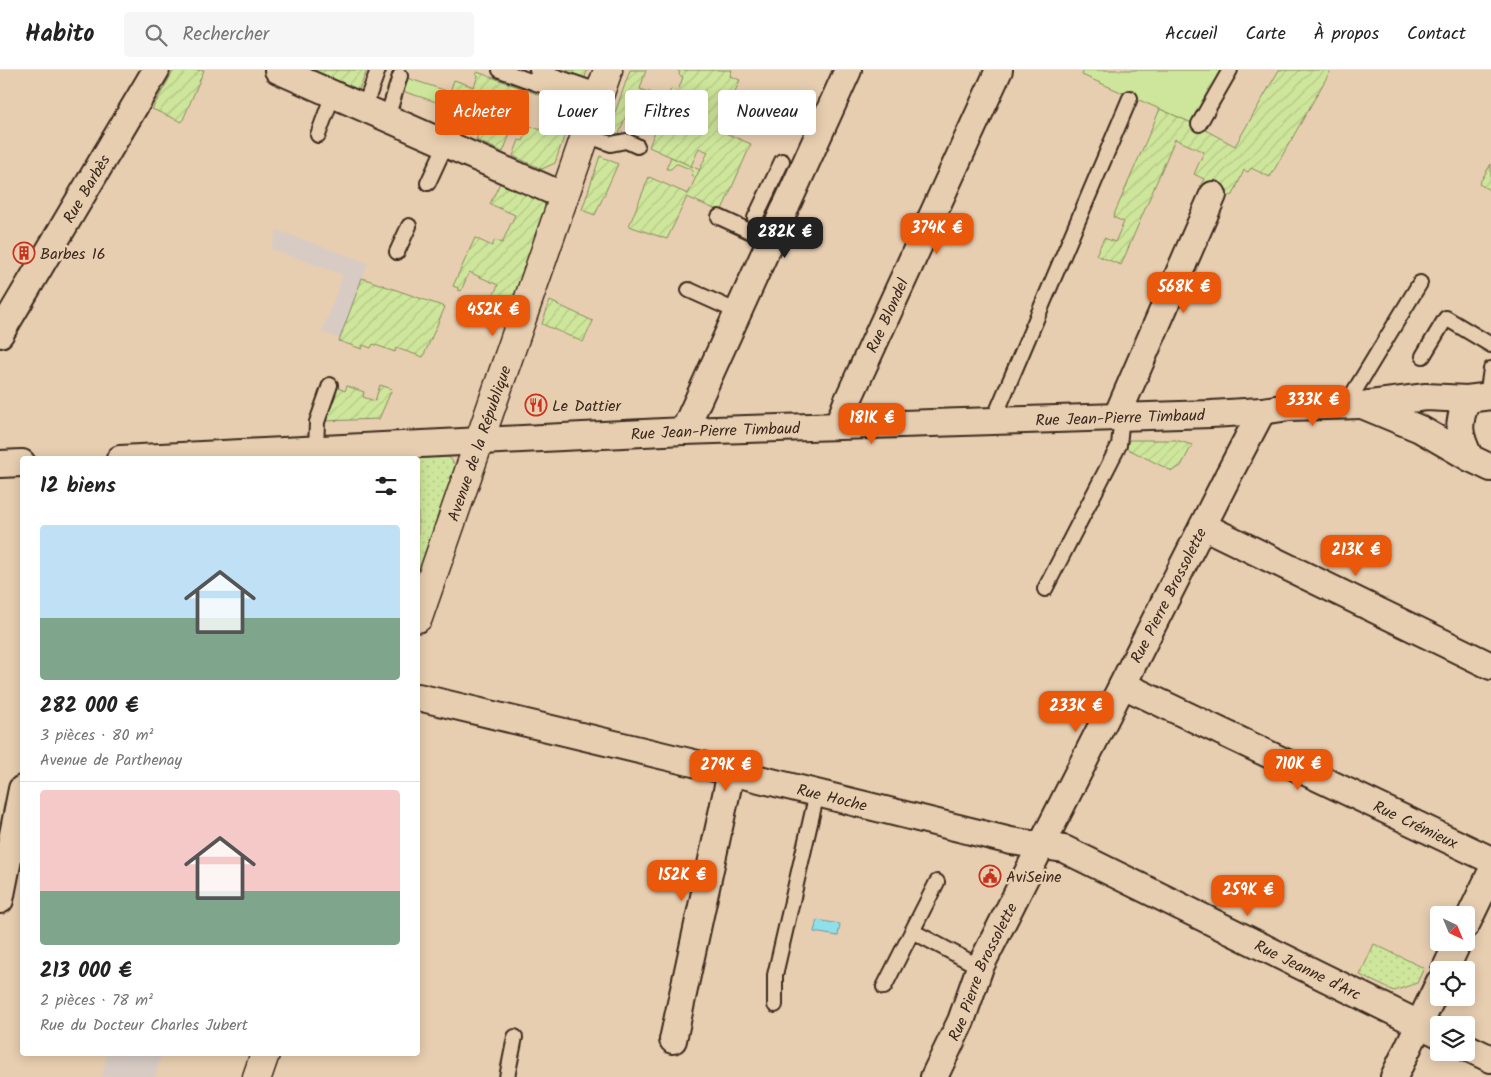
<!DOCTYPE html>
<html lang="fr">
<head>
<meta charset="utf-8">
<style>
  :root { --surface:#fff; --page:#f6f6f6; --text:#222; --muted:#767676; --line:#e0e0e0; --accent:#ea580c }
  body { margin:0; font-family:Kalam,sans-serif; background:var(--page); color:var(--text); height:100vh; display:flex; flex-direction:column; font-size:19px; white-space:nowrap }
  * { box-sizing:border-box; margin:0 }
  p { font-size:16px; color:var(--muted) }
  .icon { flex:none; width:28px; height:28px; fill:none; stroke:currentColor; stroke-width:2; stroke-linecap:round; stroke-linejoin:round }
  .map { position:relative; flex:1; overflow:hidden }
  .drawer { position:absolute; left:20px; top:386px; width:400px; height:600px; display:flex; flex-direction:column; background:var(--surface); border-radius:5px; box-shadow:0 2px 12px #0003 }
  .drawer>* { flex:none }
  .hud { position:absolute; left:435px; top:20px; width:475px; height:45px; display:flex; gap:10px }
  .needle { width:32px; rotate:136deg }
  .fabs { position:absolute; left:1430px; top:836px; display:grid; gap:10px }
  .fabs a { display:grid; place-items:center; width:45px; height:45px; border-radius:5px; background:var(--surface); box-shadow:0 2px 12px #0003; font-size:25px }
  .price { position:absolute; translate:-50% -42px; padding:0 11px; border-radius:10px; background:var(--accent); color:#fff; font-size:16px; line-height:32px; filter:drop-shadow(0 1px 2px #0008) }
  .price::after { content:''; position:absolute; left:50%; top:30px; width:15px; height:11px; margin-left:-8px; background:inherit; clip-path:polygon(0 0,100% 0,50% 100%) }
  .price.selected { background:#222; color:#fff }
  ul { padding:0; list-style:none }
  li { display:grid; align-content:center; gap:10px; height:265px; padding:0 20px }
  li+li { border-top:1px solid var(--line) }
  li span { display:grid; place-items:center; height:155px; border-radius:5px; color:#555 }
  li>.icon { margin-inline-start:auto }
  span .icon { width:90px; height:90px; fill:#fffc; stroke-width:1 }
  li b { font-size:21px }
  h2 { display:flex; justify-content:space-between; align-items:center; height:60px; padding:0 20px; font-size:21px }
  .chip { padding:0 18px; border-radius:5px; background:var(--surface); box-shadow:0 2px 12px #0003; font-size:18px; line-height:45px }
  .chip.selected { background:var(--accent); color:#fff }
  header { display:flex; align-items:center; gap:30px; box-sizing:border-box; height:70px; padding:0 25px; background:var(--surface); border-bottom:1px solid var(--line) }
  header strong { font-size:24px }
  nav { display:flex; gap:28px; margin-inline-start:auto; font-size:18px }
  .search { width:350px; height:45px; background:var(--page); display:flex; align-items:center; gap:12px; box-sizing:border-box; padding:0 18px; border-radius:5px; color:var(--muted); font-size:19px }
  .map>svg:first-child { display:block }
  .built { fill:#d7cbc4 }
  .grass { fill:#cee69b; stroke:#84885c }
  .park { fill:url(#park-dots); stroke:#84885c }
  .garden { fill:url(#garden-furrows); stroke:#84885c }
  .water { fill:#90e0ec; stroke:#6e979a }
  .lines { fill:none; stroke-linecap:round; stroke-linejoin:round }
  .lane-casing { stroke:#3b2a1e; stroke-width:18 }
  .street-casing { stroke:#3b2a1e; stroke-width:30 }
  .secondary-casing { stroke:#3b2a1e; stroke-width:31 }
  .lane { stroke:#e8ceb0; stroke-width:14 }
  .street { stroke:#e8ceb0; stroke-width:26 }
  .secondary { stroke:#e8ceb0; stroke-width:28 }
  .labels { text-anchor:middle; stroke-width:5; stroke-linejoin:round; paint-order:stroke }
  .street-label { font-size:16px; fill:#3b2a1e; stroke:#e8ceb0 }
  .poi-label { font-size:16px; fill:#3b2a1e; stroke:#e8ceb0; text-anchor:start }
</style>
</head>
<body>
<header>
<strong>Habito</strong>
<div class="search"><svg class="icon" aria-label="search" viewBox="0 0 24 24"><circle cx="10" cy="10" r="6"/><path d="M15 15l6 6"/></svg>Rechercher</div>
<nav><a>Accueil</a><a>Carte</a><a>À propos</a><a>Contact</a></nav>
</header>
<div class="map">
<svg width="1491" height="1007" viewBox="0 0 1491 1007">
  <defs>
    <pattern id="park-dots" width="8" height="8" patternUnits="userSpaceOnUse" patternTransform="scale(1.25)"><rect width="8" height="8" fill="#cee69b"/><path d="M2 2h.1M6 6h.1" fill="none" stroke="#b2c585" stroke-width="1.8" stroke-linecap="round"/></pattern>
    <pattern id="garden-furrows" width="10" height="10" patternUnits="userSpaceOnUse" patternTransform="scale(1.25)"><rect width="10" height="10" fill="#cee69b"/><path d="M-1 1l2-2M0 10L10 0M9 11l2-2" fill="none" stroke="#b2c585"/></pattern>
  </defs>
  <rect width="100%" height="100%" fill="#e8ceb0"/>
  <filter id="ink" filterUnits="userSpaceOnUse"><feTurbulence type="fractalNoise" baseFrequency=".02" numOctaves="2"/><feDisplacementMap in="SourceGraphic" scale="10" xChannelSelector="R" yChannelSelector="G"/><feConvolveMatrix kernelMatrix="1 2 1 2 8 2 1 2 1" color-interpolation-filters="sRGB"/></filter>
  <g filter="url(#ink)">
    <path class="built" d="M 277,160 L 368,193 L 340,269 L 322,262 L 343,205 L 271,179 Z
      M 107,984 L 161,984 L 156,1007 L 102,1007 Z"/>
    <path class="grass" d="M 1084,0 L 1225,0 L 1194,54 L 1082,5 Z
      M 407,8 L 450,22 L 446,35 L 402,21 Z
      M 514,12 L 575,34 L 574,38 L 513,15 Z
      M 671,87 L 700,100 L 696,108 L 693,107 L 692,100 L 678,94 L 676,94 L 671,99 L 666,99 Z"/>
    <path class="park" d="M 446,383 L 456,396 L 418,505 L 418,389 L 337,389 Z
      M 1374,874 L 1424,898 L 1417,913 L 1394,921 L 1360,905 Z"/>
    <path class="garden" d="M 174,0 L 204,0 L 182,52 L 152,39 Z
      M 312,0 L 367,0 L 359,20 Z
      M 553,0 L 585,0 L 587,1 L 583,13 Z
      M 630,0 L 646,0 L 640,19 L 667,28 L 671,19 L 678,21 L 683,7 L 679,5 L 680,2 L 677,0 L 732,0 L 730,6 L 740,10 L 718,60 L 751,74 L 721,142 L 687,127 L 667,169 L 629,156 L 649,107 L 688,124 L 708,82 L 699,78 L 691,96 L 649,77 L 660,49 L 630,35 L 619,64 L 609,60 Z
      M 1279,0 L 1331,0 L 1270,107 L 1251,98 L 1248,102 L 1244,100 L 1233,125 L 1222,128 L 1200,116 L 1204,109 L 1194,104 L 1204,82 L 1175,69 L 1121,195 L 1096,185 L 1104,168 L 1115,172 L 1124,152 L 1113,147 L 1160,39 L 1194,54 L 1235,76 Z
      M 477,2 L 527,20 L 503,82 L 476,70 L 489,37 L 469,30 L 467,35 L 448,28 L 454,10 L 474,17 L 478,6 L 476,5 Z
      M 555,31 L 574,38 L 555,93 L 542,99 L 513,86 L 519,70 L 523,71 L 530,56 L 544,61 Z
      M 600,86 L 618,94 L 595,145 L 582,140 Z
      M 1491,94 L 1491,121 L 1479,114 Z
      M 502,109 L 542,129 L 548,142 L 506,246 L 488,238 L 498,215 L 469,202 L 461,221 L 458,220 L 458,218 L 453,216 L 475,168 L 492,176 L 495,170 L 502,173 L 515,145 L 490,134 Z
      M 362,208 L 445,237 L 423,287 L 396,278 L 395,282 L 373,274 L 371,278 L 363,275 L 362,279 L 339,271 Z
      M 550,231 L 593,251 L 583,272 L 542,254 Z
      M 380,315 L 392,319 L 379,349 L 323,351 L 336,317 L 345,321 L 347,316 L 364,322 L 363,327 L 375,331 Z
      M 1129,370 L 1176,370 L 1192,375 L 1181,396 L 1172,401 L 1126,378 Z"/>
    <path class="water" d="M 817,850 L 840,854 L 838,866 L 814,862 Z"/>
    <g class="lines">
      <g class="lane-casing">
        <path id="lane" d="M 500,0 L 596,35
          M 537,0 L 601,22
          M 364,38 L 378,0
          M 387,48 L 400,6
          M 1199,54 L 1230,0
          M 318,65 L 333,24
          M 586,65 L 611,74 L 626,71 L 637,76
          M 428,113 L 446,74
          M 719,147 L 771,171
          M 755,148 L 782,91
          M 397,182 L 409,156
          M 689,220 L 738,242
          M 1423,286 L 1446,248 L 1491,275
          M 1487,327 L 1491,299
          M 1346,335 L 1420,213
          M 993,351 L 1130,28
          M 316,379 L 317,352 L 330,315
          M 1045,519 L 1119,375 L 1122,346
          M 912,861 L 980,897
          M 884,917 L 937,812
          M 775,935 L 775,905 L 817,723
          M 507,1007 L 515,967"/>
      </g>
      <g class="street-casing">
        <g id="street">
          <path d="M 278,0 L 564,126"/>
          <path id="s1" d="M 0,264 L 156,0"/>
          <path d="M 1467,329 C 1457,355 1458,364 1470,388"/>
          <path d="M 1362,335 L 1420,359 L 1470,388 L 1491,398"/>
          <path d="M 1117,346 L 1213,125"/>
          <path id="s2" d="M 838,356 L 847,332 L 999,0"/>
          <path d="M 684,361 L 848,0"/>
          <path id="s3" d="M 120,389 L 684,361 L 1211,344 L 1262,341 L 1289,337 L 1362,335 L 1426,327 L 1467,329 L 1491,326"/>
          <path d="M 0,394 L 22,393"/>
          <path d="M 1203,456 L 1491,596"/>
          <path id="s4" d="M 1123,615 L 1491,790"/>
          <path id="s5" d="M 418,627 L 731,702 L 1011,771 L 1064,779 L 1439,964"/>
          <path d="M 0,830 L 22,719"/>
          <path d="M 1466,855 L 1491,803"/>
          <path d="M 1445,900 L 1458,872"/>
          <path d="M 673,970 L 731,702"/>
          <path d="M 1466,977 L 1491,989"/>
          <path id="s6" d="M 934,1007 L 961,951 L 980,897 L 1228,406 L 1262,341"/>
          <path d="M 1394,1007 L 1439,913"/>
        </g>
      </g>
      <g class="secondary-casing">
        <g id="secondary">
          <path id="s7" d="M 418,548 L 608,0"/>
          <path d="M 257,1007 L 265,984"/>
        </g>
      </g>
      <use href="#lane" class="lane"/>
      <use href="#street" class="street"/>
      <use href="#secondary" class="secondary"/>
    </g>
  </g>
  <defs>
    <g id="building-ring" transform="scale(1.125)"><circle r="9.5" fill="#e8ceb0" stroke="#c8321e" stroke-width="1.5"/><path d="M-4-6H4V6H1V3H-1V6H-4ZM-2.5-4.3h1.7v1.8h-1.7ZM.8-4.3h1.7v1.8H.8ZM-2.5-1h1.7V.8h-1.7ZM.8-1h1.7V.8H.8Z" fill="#c8321e"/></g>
    <g id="restaurant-ring" transform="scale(1.125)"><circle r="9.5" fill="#e8ceb0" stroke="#c8321e" stroke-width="1.5"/><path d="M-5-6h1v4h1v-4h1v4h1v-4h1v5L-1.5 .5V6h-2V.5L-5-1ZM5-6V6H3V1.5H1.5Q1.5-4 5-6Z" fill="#c8321e"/></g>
    <g id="civic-ring" transform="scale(1.125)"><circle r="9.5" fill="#e8ceb0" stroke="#c8321e" stroke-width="1.5"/><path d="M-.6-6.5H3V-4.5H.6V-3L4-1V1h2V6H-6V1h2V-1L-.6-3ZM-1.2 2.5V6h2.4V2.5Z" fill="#c8321e"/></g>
  </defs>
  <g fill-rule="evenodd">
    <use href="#building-ring" x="24" y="183"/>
    <use href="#restaurant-ring" x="536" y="335"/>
    <use href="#civic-ring" x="990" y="806"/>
  </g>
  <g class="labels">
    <g class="street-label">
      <text dy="6" stroke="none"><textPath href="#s1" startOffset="169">Rue Barbès</textPath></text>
      <text dy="6" stroke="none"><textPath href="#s2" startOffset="121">Rue Blondel</textPath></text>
      <text dy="6" stroke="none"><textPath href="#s3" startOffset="1001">Rue Jean-Pierre Timbaud</textPath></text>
      <text dy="6" stroke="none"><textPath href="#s3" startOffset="596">Rue Jean-Pierre Timbaud</textPath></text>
      <text dy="6" stroke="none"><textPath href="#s7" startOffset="185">Avenue de la République</textPath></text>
      <text dy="6" stroke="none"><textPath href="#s6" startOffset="536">Rue Pierre Brossolette</textPath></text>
      <text dy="6" stroke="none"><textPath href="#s5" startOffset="426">Rue Hoche</textPath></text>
      <text dy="6" stroke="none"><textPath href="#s4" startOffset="324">Rue Crémieux</textPath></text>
      <text dy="6" stroke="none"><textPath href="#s5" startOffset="936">Rue Jeanne d'Arc</textPath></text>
      <text dy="6" stroke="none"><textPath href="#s6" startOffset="116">Rue Pierre Brossolette</textPath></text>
    </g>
    <g class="poi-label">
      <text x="40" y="189">Barbes 16</text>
      <text x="552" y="341">Le Dattier</text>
      <text x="1006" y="812">AviSeine</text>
    </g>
  </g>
</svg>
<div class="fabs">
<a><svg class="needle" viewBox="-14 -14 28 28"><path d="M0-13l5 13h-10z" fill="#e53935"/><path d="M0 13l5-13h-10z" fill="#767676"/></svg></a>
<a><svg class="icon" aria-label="locate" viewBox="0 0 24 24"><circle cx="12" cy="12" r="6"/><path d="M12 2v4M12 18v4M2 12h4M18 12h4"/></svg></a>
<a><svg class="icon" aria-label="layers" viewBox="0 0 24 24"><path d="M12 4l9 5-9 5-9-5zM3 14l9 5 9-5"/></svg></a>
</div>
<b class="price" style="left:937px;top:185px">374K €</b>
<b class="price selected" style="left:785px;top:189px">282K €</b>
<b class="price" style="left:1184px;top:244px">568K €</b>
<b class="price" style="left:493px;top:267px">452K €</b>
<b class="price" style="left:1313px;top:357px">333K €</b>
<b class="price" style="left:872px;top:375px">181K €</b>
<b class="price" style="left:1356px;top:507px">213K €</b>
<b class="price" style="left:1076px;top:663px">233K €</b>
<b class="price" style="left:1298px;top:721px">710K €</b>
<b class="price" style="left:726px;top:722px">279K €</b>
<b class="price" style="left:682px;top:832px">152K €</b>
<b class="price" style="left:1248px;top:847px">259K €</b>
<div class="hud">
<a class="chip selected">Acheter</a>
<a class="chip">Louer</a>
<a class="chip">Filtres</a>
<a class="chip">Nouveau</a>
</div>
<section class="drawer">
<h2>12 biens<svg class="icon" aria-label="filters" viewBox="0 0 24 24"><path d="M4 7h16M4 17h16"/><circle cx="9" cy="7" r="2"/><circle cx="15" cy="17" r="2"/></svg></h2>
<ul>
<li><span style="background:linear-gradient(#bfe0f5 60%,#7fa58c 0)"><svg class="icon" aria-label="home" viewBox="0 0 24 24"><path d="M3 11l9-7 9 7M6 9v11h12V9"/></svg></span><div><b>282 000 €</b><p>3 pièces · 80 m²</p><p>Avenue de Parthenay</p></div></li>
<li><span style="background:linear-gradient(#f6c9c9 65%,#7fa58c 0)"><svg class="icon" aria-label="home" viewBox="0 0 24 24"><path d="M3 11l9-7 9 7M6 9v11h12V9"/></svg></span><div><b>213 000 €</b><p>2 pièces · 78 m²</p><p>Rue du Docteur Charles Jubert</p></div></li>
</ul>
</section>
</div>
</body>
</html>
